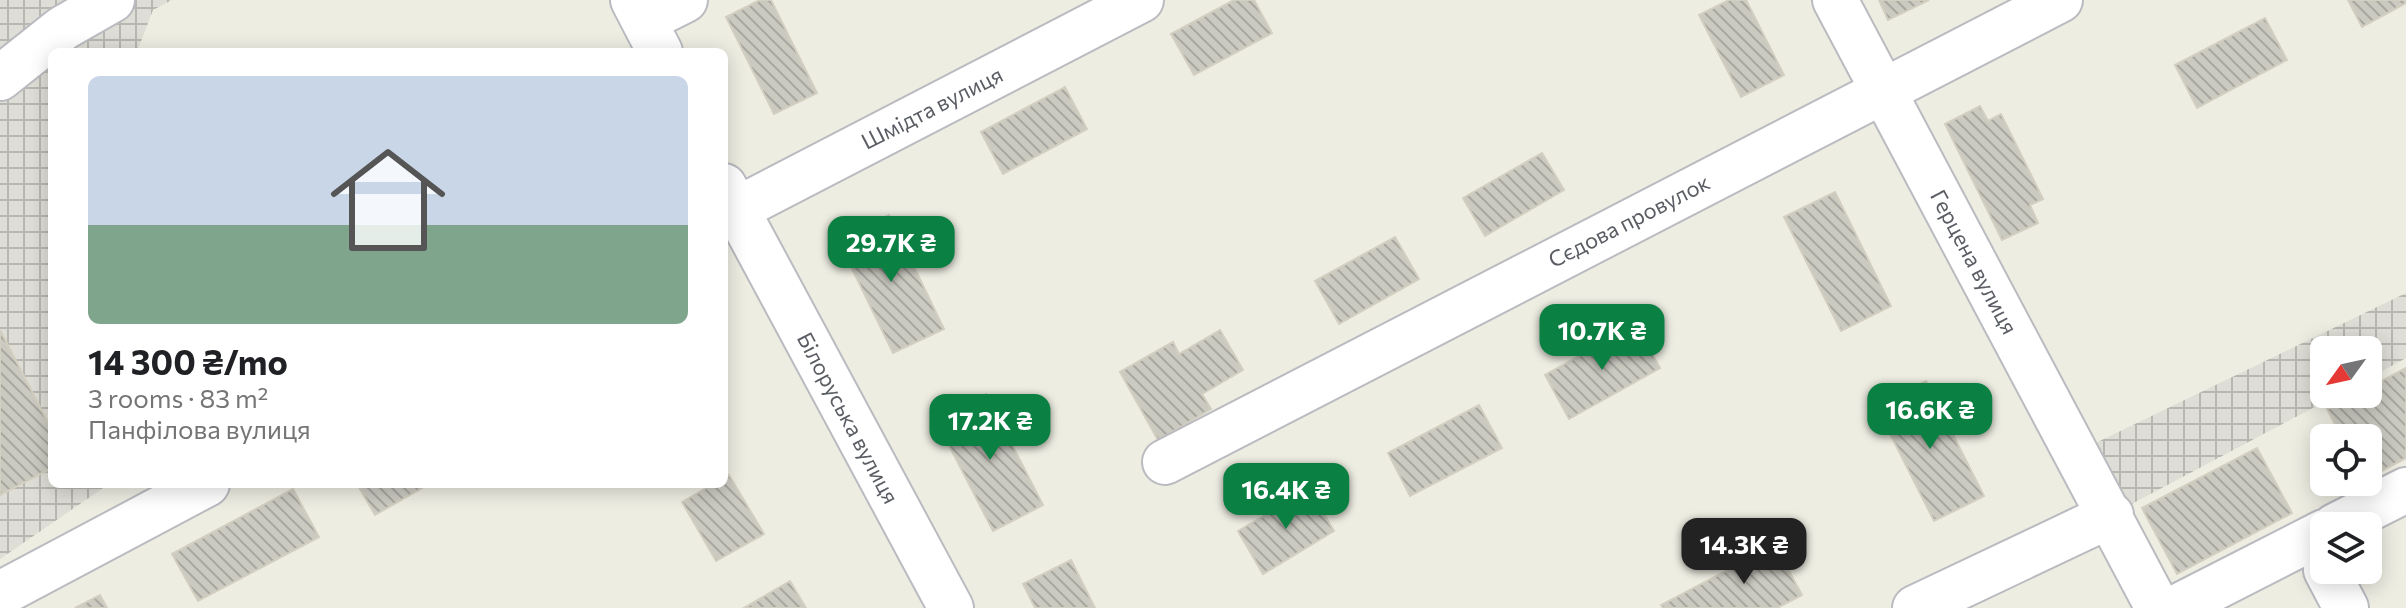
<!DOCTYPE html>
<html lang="en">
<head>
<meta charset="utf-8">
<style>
  :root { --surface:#fff; --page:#f2f2f2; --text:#202124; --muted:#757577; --line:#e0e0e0; --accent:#0b8043 }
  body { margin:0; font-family:Commissioner,sans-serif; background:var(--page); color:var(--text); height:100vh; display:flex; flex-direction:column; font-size:30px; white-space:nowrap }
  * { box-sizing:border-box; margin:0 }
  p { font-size:26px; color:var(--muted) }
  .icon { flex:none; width:44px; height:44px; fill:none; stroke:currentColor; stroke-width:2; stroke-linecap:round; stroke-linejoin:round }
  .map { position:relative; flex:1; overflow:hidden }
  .details { position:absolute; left:48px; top:48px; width:680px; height:440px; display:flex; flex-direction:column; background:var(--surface); border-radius:12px; box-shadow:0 4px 20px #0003 }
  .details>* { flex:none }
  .needle { width:52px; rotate:237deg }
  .controls { position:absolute; left:2310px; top:336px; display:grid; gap:16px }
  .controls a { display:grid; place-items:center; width:72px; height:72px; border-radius:12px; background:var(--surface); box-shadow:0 4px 20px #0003; font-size:40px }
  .price { position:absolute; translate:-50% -68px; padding:0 18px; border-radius:16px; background:var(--accent); color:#fff; font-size:26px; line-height:52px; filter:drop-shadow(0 2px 4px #0008) }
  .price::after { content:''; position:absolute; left:50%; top:48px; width:24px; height:18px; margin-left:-12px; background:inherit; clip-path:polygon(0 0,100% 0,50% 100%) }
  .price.current { background:#222; color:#fff }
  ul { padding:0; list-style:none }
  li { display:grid; align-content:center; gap:16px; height:424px; padding:0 40px }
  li+li { border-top:2px solid var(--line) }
  li span { display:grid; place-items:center; height:248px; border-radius:12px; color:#555 }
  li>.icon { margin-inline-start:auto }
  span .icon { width:144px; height:144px; fill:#fffc; stroke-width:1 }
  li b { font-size:34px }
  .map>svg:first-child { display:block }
  .industrial { fill:url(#industrial-grid) }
  .building { fill:url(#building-back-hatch); stroke:#d3cfc0; stroke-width:2 }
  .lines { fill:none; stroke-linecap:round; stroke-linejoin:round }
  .minor-casing { stroke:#babbc1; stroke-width:48 }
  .minor { stroke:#fff; stroke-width:44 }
  .labels { text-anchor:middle; stroke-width:6; stroke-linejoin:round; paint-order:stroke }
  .street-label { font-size:22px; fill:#5a5d63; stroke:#fff }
</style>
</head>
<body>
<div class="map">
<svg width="2406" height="608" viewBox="0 0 2406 608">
  <defs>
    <pattern id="industrial-grid" width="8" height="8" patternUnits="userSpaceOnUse" patternTransform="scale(2)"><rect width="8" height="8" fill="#deded6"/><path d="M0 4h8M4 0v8" fill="none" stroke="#b7b7b1"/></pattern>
    <pattern id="building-back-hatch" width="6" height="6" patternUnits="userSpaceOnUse" patternTransform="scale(2)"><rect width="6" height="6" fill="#cbcac1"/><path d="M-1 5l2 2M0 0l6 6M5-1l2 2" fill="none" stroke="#a8a7a0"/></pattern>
  </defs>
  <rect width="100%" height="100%" fill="#eeede2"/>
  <path class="industrial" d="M 0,0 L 172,0 L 153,10 L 137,52 L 52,52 L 52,484 L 109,484 L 0,559 Z
    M 2406,293 L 2406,358 L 2368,379 L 2368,350 L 2324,350 L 2324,394 L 2339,394 L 2111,515 L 2077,452 Z"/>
  <path class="building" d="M 760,0 L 771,0 L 817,93 L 774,114 L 726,17 Z
    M 1234,0 L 1254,0 L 1272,33 L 1194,75 L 1171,34 Z
    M 1729,0 L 1746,0 L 1784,75 L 1741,97 L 1699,15 Z
    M 1879,0 L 1929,0 L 1888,20 Z
    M 2348,0 L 2406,0 L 2406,3 L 2362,27 Z
    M 2265,18 L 2287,60 L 2197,108 L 2175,65 Z
    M 1065,87 L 1087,129 L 1003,174 L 981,132 Z
    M 1980,106 L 1988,121 L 2001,114 L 2043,199 L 2030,205 L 2038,223 L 2002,240 L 1945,124 Z
    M 1542,153 L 1564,190 L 1485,236 L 1463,198 Z
    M 1835,192 L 1891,306 L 1841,331 L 1784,217 Z
    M 889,215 L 944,329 L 893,353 L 838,240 Z
    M 1395,237 L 1419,279 L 1339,324 L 1315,281 Z
    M 1636,324 L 1660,368 L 1569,419 L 1545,375 Z
    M 0,330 L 52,430 L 52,468 L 0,495 Z
    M 1220,330 L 1243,370 L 1202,394 L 1211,409 L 1158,440 L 1120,372 L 1173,342 L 1179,354 Z
    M 2406,368 L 2406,458 L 2368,478 L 2368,438 L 2342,438 L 2327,409 L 2356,394 L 2368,394 L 2368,388 Z
    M 1926,381 L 1984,496 L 1934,521 L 1876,406 Z
    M 986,394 L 1043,505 L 993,531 L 936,420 Z
    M 1479,405 L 1502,448 L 1410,496 L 1388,453 Z
    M 2257,448 L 2292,513 L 2177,574 L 2142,508 Z
    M 729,475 L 764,534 L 716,561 L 682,502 L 713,484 L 724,484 L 724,478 Z
    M 357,484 L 429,484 L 375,515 Z
    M 293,489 L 319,537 L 198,601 L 172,554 Z
    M 1309,489 L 1334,531 L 1263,574 L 1238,531 Z
    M 1775,545 L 1802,595 L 1777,608 L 1663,608 L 1661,605 Z
    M 1071,560 L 1095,608 L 1035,608 L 1023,584 Z
    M 790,581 L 806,608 L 744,608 Z
    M 100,595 L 107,608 L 75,608 Z"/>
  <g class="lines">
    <g class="minor-casing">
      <path id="minor" d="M 633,0 L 660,52
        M 1835,0 L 2158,608
        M 645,20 L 685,0
        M 0,78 L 63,28 L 112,0
        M 724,186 L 951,608
        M 724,216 L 1141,0
        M 1165,462 L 2060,0
        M 2335,526 L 2406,490
        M 2326,570 L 2346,608
        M 0,594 L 207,484
        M 1915,608 L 2111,515
        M 2175,608 L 2324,532"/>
    </g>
    <use href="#minor" class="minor"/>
  </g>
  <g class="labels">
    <g class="street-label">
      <text transform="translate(932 108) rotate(-27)" y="8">Шмідта вулиця</text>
      <text transform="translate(1629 221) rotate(-27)" y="8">Сєдова провулок</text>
      <text transform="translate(1974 262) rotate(62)" y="8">Герцена вулиця</text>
      <text transform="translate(848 418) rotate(62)" y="8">Білоруська вулиця</text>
    </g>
  </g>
</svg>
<div class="controls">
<a><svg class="needle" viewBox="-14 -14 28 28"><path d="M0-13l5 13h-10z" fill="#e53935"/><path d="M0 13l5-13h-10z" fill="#757577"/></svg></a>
<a><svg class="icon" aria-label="locate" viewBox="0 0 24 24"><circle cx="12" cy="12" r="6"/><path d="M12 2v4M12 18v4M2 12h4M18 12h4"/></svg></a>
<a><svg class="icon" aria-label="layers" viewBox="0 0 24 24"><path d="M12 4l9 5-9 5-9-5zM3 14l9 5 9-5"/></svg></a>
</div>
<b class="price" style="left:891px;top:284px">29.7K ₴</b>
<b class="price" style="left:1602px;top:372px">10.7K ₴</b>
<b class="price" style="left:1930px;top:451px">16.6K ₴</b>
<b class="price" style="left:990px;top:462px">17.2K ₴</b>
<b class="price" style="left:1286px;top:531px">16.4K ₴</b>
<b class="price current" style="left:1744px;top:586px">14.3K ₴</b>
<section class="details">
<ul>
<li><span style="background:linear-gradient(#c9d6e8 60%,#7fa58c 0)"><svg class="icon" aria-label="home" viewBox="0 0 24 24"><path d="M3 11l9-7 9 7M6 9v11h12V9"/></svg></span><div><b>14 300 ₴/mo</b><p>3 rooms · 83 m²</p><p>Панфілова вулиця</p></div></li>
</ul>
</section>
</div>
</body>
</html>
